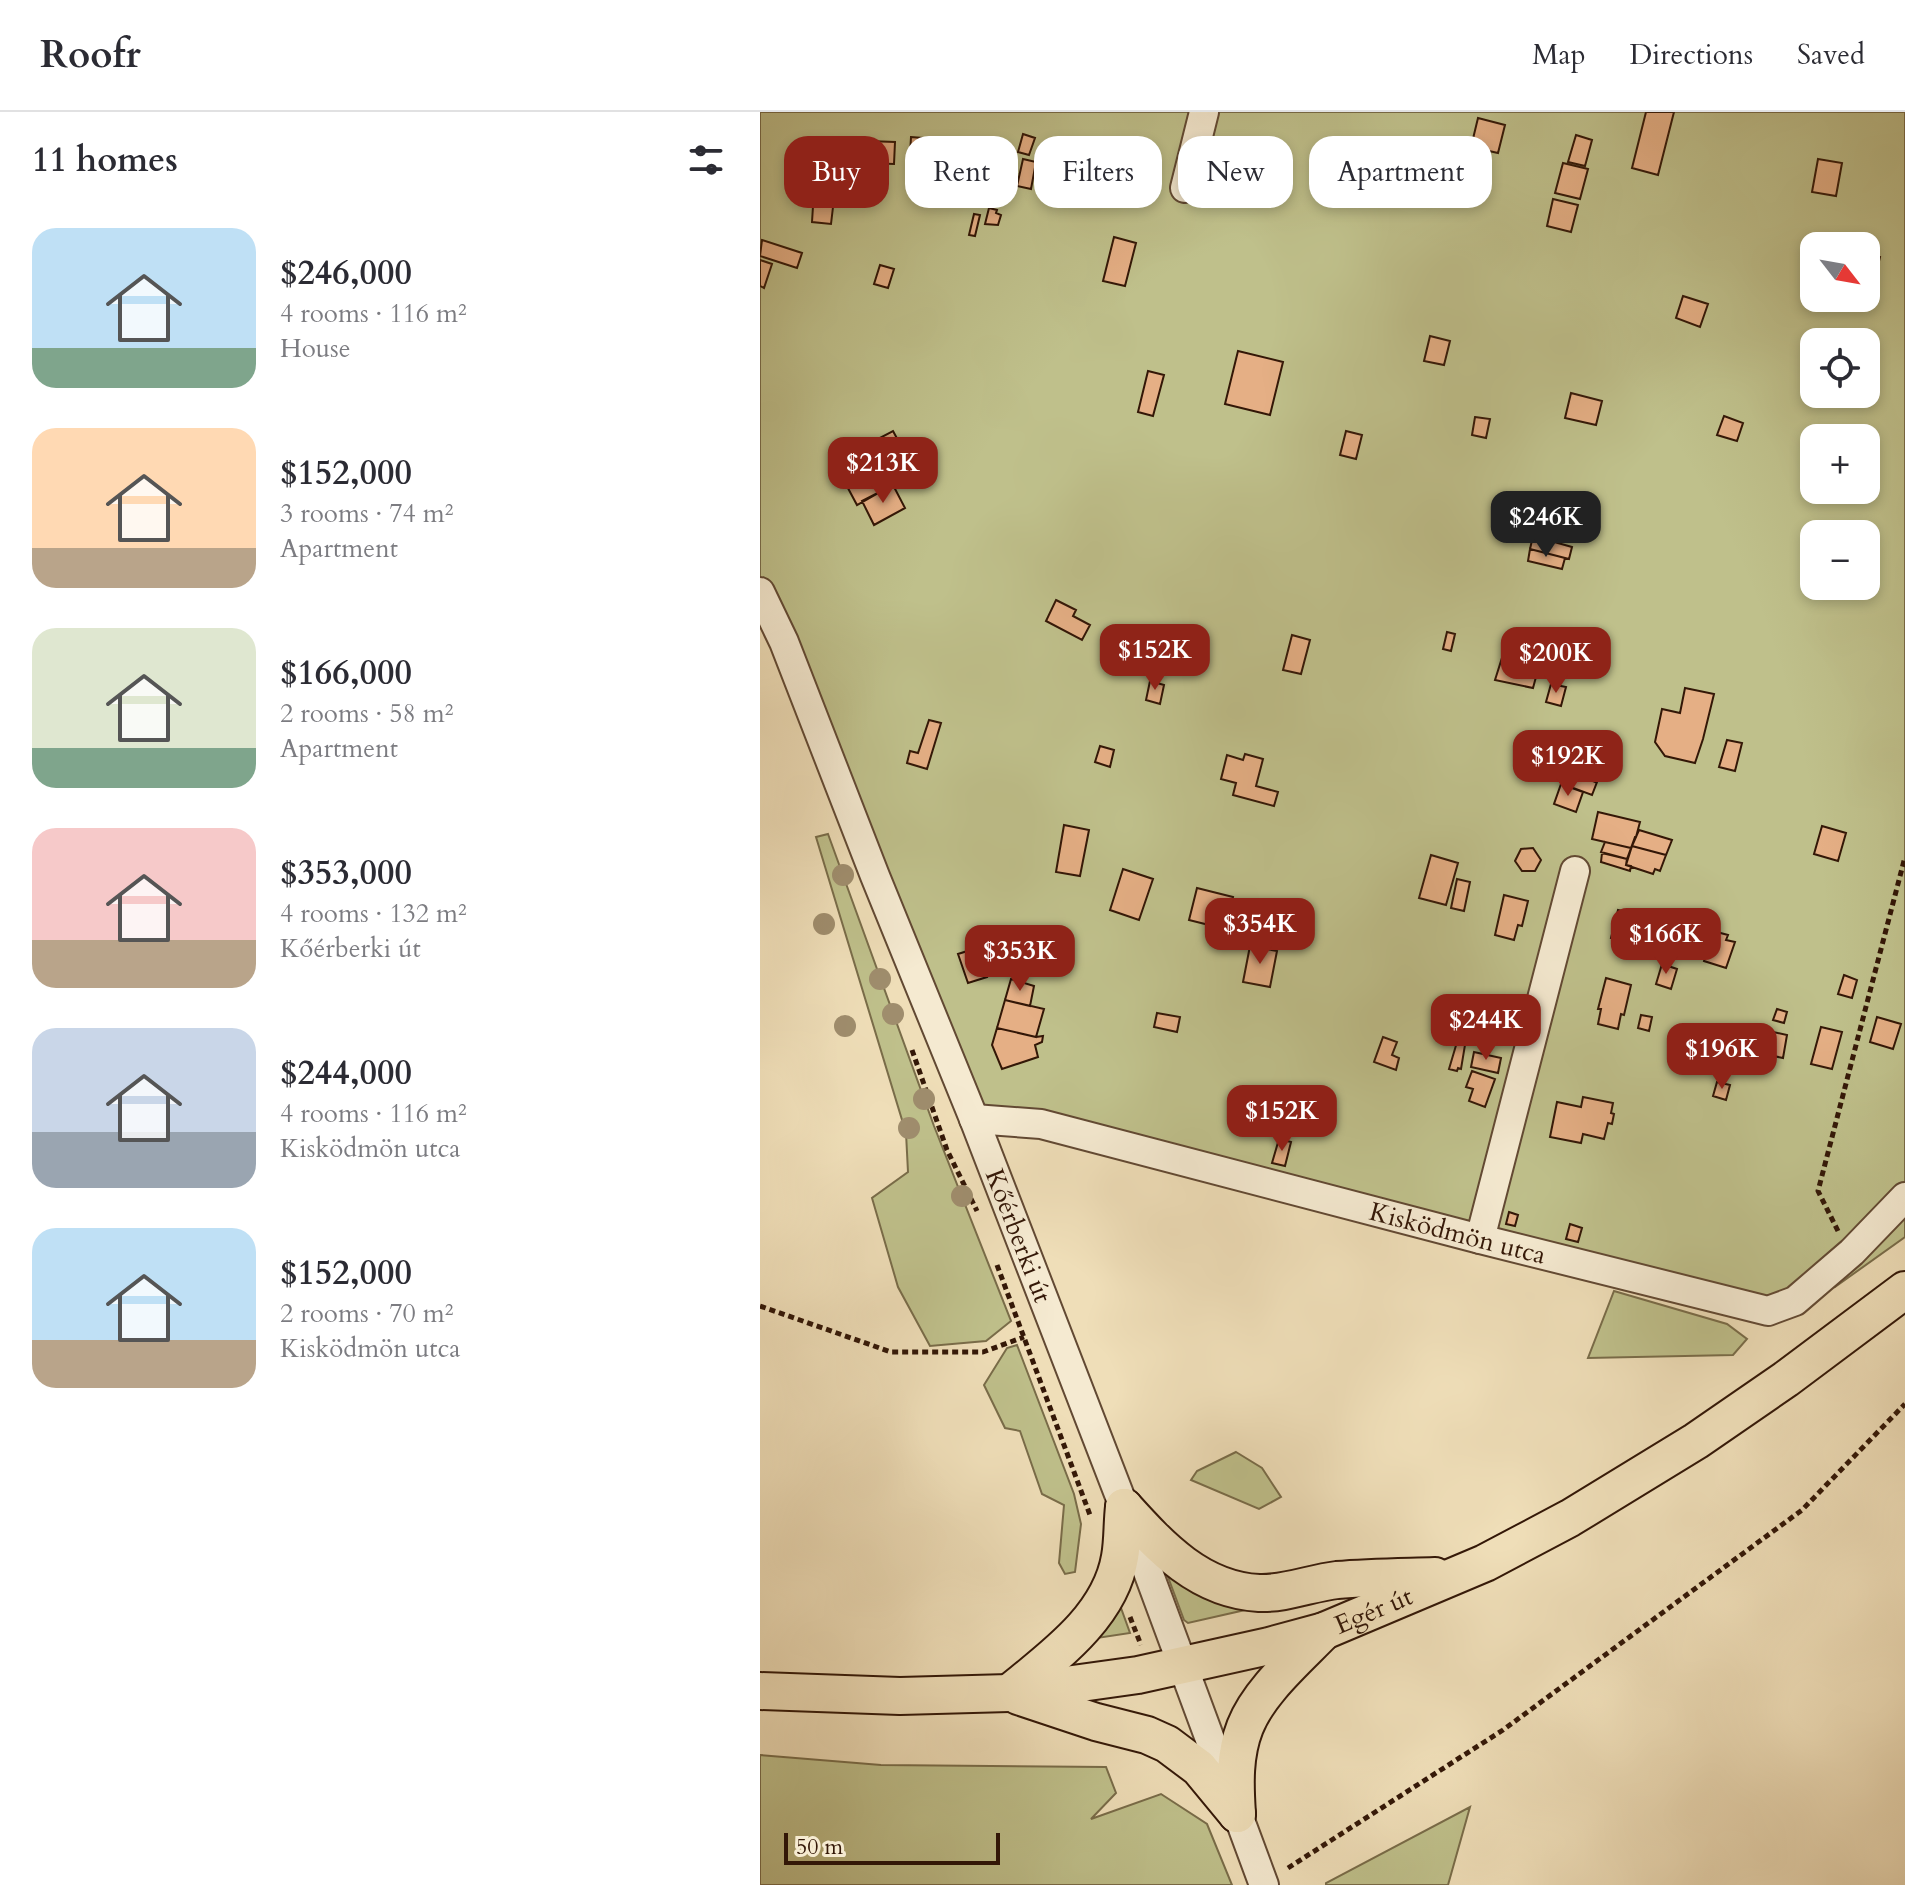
<!DOCTYPE html>
<html lang="en">
<head>
<meta charset="utf-8">
<style>
  :root { --surface:#fff; --page:#f2f2f3; --text:#2b2b33; --muted:#7c7c81; --line:#e1e1e2; --accent:#8f2418 }
  body { margin:0; font-family:Cardo,serif; background:var(--page); color:var(--text); height:100vh; display:flex; flex-direction:column; font-size:30px; white-space:nowrap }
  * { box-sizing:border-box; margin:0 }
  p { font-size:26px; color:var(--muted) }
  .icon { flex:none; width:44px; height:44px; fill:none; stroke:currentColor; stroke-width:2; stroke-linecap:round; stroke-linejoin:round }
  .map { position:relative; flex:1; overflow:hidden }
  .sheet { display:flex; flex-direction:column; background:var(--surface); width:760px }
  .sheet>* { flex:none }
  .banner { position:absolute; left:24px; top:24px; width:760px; height:72px; display:flex; gap:16px }
  .needle { width:52px; rotate:121deg }
  .tools { position:absolute; left:1040px; top:120px; display:grid; gap:16px }
  .tools a { display:grid; place-items:center; width:80px; height:80px; border-radius:16px; background:var(--surface); box-shadow:0 4px 12px #0003; font-size:40px }
  .scale { position:absolute; left:24px; bottom:20px; width:216px; box-sizing:border-box; padding-left:8px; border:4px solid #331707; border-top:0; font-size:22px; line-height:28px; white-space:nowrap; color:#331707; -webkit-text-stroke:6px #f5ead1; paint-order:stroke }
  .price { position:absolute; translate:-50% -68px; padding:0 18px; border-radius:16px; background:var(--accent); color:#fff; font-size:26px; line-height:52px; filter:drop-shadow(0 2px 4px #0008) }
  .price::after { content:''; position:absolute; left:50%; top:48px; width:24px; height:18px; margin-left:-12px; background:inherit; clip-path:polygon(0 0,100% 0,50% 100%) }
  .price.selected { background:#222; color:#fff }
  ul { padding:0; list-style:none }
  li { display:flex; align-items:center; gap:24px; height:200px; padding:0 32px }
  li span { display:grid; place-items:center; flex:none; width:224px; height:160px; border-radius:24px; color:#555 }
  li>.icon { margin-inline-start:auto }
  span .icon { width:96px; height:96px; fill:#fffc; stroke-width:1 }
  li b { font-size:34px }
  h2 { display:flex; justify-content:space-between; align-items:center; height:96px; padding:0 32px; font-size:34px }
  .chip { padding:0 28px; border-radius:24px; background:var(--surface); box-shadow:0 4px 12px #0003; font-size:28px; line-height:72px }
  .chip.selected { background:var(--accent); color:#fff }
  header { display:flex; align-items:center; gap:48px; box-sizing:border-box; height:112px; padding:0 40px; background:var(--surface); border-bottom:2px solid var(--line) }
  header strong { font-size:38px }
  nav { display:flex; gap:44px; margin-inline-start:auto; font-size:28px }
  main { display:flex; flex:1; min-height:0 }
  .map>svg:first-child { display:block }
  .green { fill:#bfc08b; stroke:#796c49; stroke-width:2; fill-rule:evenodd }
  .building { fill:#e5af85; stroke:#331707; stroke-width:2 }
  .lines { fill:none; stroke-linecap:round; stroke-linejoin:round }
  .minor-casing { stroke:#624933; stroke-width:32 }
  .major-casing { stroke:#331707; stroke-width:40 }
  .path { stroke:#331707; stroke-width:5; stroke-dasharray:6 4; stroke-linecap:butt }
  .minor { stroke:#f5ead1; stroke-width:28 }
  .major { stroke:#efdeb8; stroke-width:36 }
  .tree { fill:#9f8d6d }
  .labels { text-anchor:middle; stroke-width:8; stroke-linejoin:round; paint-order:stroke }
  .street-label { font-size:26px; fill:#331707; stroke:#f5ead1 }
</style>
</head>
<body>
<header>
<strong>Roofr</strong>
<nav><a>Map</a><a>Directions</a><a>Saved</a></nav>
</header>
<main>
<section class="sheet">
<h2>11 homes<svg class="icon" aria-label="filters" viewBox="0 0 24 24"><path d="M4 7h16M4 17h16"/><circle cx="9" cy="7" r="2"/><circle cx="15" cy="17" r="2"/></svg></h2>
<ul>
<li><span style="background:linear-gradient(#bfe0f5 75%,#7fa58c 0)"><svg class="icon" aria-label="home" viewBox="0 0 24 24"><path d="M3 11l9-7 9 7M6 9v11h12V9"/></svg></span><div><b>$246,000</b><p>4 rooms · 116 m²</p><p>House</p></div></li>
<li><span style="background:linear-gradient(#ffd9b3 75%,#b9a48a 0)"><svg class="icon" aria-label="home" viewBox="0 0 24 24"><path d="M3 11l9-7 9 7M6 9v11h12V9"/></svg></span><div><b>$152,000</b><p>3 rooms · 74 m²</p><p>Apartment</p></div></li>
<li><span style="background:linear-gradient(#dfe7d0 75%,#7fa58c 0)"><svg class="icon" aria-label="home" viewBox="0 0 24 24"><path d="M3 11l9-7 9 7M6 9v11h12V9"/></svg></span><div><b>$166,000</b><p>2 rooms · 58 m²</p><p>Apartment</p></div></li>
<li><span style="background:linear-gradient(#f6c9c9 70%,#b9a48a 0)"><svg class="icon" aria-label="home" viewBox="0 0 24 24"><path d="M3 11l9-7 9 7M6 9v11h12V9"/></svg></span><div><b>$353,000</b><p>4 rooms · 132 m²</p><p>Kőérberki út</p></div></li>
<li><span style="background:linear-gradient(#c9d6e8 65%,#9aa5b1 0)"><svg class="icon" aria-label="home" viewBox="0 0 24 24"><path d="M3 11l9-7 9 7M6 9v11h12V9"/></svg></span><div><b>$244,000</b><p>4 rooms · 116 m²</p><p>Kisködmön utca</p></div></li>
<li><span style="background:linear-gradient(#bfe0f5 70%,#b9a48a 0)"><svg class="icon" aria-label="home" viewBox="0 0 24 24"><path d="M3 11l9-7 9 7M6 9v11h12V9"/></svg></span><div><b>$152,000</b><p>2 rooms · 70 m²</p><p>Kisködmön utca</p></div></li>
</ul>
</section>
<div class="map">
<svg width="1145" height="1773" viewBox="0 0 1145 1773">
  <rect width="100%" height="100%" fill="#efdeb8"/>
  <filter id="stains"><feTurbulence type="fractalNoise" baseFrequency=".0025" numOctaves="4"/><feColorMatrix values="0 0 0 0 .2 0 0 0 0 .09 0 0 0 0 .02 0 0 0 .5 -.17"/></filter>
  <radialGradient id="worn" r=".72"><stop offset=".6" stop-color="#630" stop-opacity="0"/><stop offset="1" stop-color="#630" stop-opacity=".3"/></radialGradient>
  <path class="green" d="M 0,0 L 1145,0 L 1145,1085 L 1008,1199 L 214,1007 L 0,480 ZM 1054,134 L 1106,134 L 1106,186 L 1054,186 ZM 1054,230 L 1106,230 L 1106,282 L 1054,282 ZM 1054,326 L 1106,326 L 1106,378 L 1054,378 ZM 1054,422 L 1106,422 L 1106,474 L 1054,474 Z
    M 68,722 L 174,1014 L 251,1209 L 226,1229 L 170,1234 L 138,1175 L 112,1086 L 148,1060 L 146,1021 L 56,725 Z
    M 1145,1104 L 1145,1125 L 1075,1175 L 1072,1167 Z
    M 854,1179 L 967,1212 L 987,1227 L 973,1243 L 828,1246 Z
    M 257,1233 L 314,1382 L 321,1412 L 315,1460 L 305,1462 L 299,1451 L 304,1393 L 282,1382 L 260,1319 L 245,1316 L 224,1273 L 247,1236 Z
    M 476,1340 L 502,1356 L 521,1385 L 499,1397 L 431,1368 L 437,1359 Z
    M 409,1462 L 487,1496 L 485,1498 L 428,1511 L 424,1508 L 408,1465 Z
    M 357,1492 L 361,1496 L 370,1521 L 337,1526 Z
    M 0,1643 L 121,1653 L 346,1655 L 356,1681 L 331,1707 L 401,1682 L 447,1712 L 472,1773 L 0,1773 Z
    M 710,1695 L 688,1773 L 566,1773 L 566,1771 Z"/>
  <path class="building" d="M 886,0 L 914,0 L 898,63 L 872,56 Z
    M 718,6 L 745,13 L 738,41 L 711,35 Z
    M 263,22 L 275,26 L 269,43 L 258,40 Z
    M 816,23 L 832,28 L 825,54 L 808,50 Z
    M 151,25 L 175,27 L 173,45 L 150,43 Z
    M 108,29 L 135,30 L 134,52 L 107,51 Z
    M 263,47 L 276,50 L 271,77 L 257,74 Z
    M 1058,47 L 1082,51 L 1076,84 L 1052,80 Z
    M 803,51 L 828,57 L 820,87 L 795,81 Z
    M 239,58 L 257,62 L 254,74 L 236,70 Z
    M 793,87 L 818,93 L 811,120 L 787,114 Z
    M 53,94 L 73,95 L 71,112 L 52,110 Z
    M 229,96 L 237,98 L 236,101 L 241,103 L 238,113 L 225,112 Z
    M 214,102 L 220,103 L 215,124 L 209,123 Z
    M 354,125 L 376,131 L 365,174 L 343,169 Z
    M 2,128 L 42,141 L 37,156 L 0,144 Z
    M 1106,141 L 1120,145 L 1113,175 L 1106,173 Z
    M 0,148 L 12,152 L 4,176 L 0,174 Z
    M 120,153 L 134,157 L 128,176 L 114,172 Z
    M 923,184 L 948,192 L 940,215 L 916,206 Z
    M 670,224 L 690,229 L 684,253 L 664,249 Z
    M 478,239 L 523,250 L 510,303 L 465,292 Z
    M 388,259 L 404,263 L 393,304 L 378,300 Z
    M 811,281 L 842,289 L 836,313 L 805,306 Z
    M 964,304 L 983,311 L 977,329 L 957,323 Z
    M 715,305 L 730,307 L 726,326 L 712,323 Z
    M 133,319 L 155,360 L 97,393 L 74,350 Z
    M 586,319 L 602,323 L 596,347 L 580,343 Z
    M 133,373 L 145,396 L 114,413 L 102,389 Z
    M 799,383 L 820,388 L 813,415 L 792,410 Z
    M 773,424 L 812,435 L 809,447 L 770,437 Z
    M 770,437 L 805,446 L 802,457 L 768,449 Z
    M 296,488 L 316,498 L 313,504 L 330,513 L 322,528 L 286,509 Z
    M 687,520 L 695,522 L 691,539 L 683,537 Z
    M 532,523 L 550,528 L 541,562 L 523,558 Z
    M 399,527 L 415,531 L 412,545 L 396,541 Z
    M 747,530 L 783,539 L 773,576 L 735,568 Z
    M 390,569 L 404,573 L 400,592 L 386,588 Z
    M 791,572 L 806,575 L 801,594 L 786,590 Z
    M 925,576 L 954,582 L 943,627 L 935,651 L 905,644 L 895,630 L 902,597 L 920,601 Z
    M 169,608 L 181,611 L 167,657 L 147,651 L 150,639 L 158,641 Z
    M 967,628 L 982,631 L 975,659 L 959,655 Z
    M 340,634 L 354,638 L 350,655 L 335,650 Z
    M 485,642 L 503,647 L 496,674 L 518,680 L 514,694 L 473,683 L 476,671 L 461,667 L 467,643 L 483,648 Z
    M 815,646 L 840,655 L 835,670 L 810,660 Z
    M 810,660 L 837,670 L 832,683 L 805,673 Z
    M 801,672 L 823,680 L 816,700 L 794,692 Z
    M 838,700 L 880,710 L 876,725 L 875,725 L 871,736 L 832,727 Z
    M 304,713 L 329,718 L 320,764 L 296,760 Z
    M 1062,714 L 1086,721 L 1078,749 L 1054,742 Z
    M 879,718 L 912,728 L 906,743 L 872,734 Z
    M 845,730 L 871,736 L 867,747 L 841,740 Z
    M 872,734 L 906,743 L 900,759 L 895,757 L 893,762 L 866,753 Z
    M 773,736 L 781,748 L 775,759 L 762,759 L 755,749 L 761,737 Z
    M 842,741 L 867,747 L 866,753 L 871,754 L 870,759 L 841,750 Z
    M 671,743 L 698,751 L 686,793 L 659,786 Z
    M 363,757 L 393,767 L 379,808 L 350,798 Z
    M 697,767 L 710,770 L 704,799 L 691,796 Z
    M 437,776 L 473,785 L 465,817 L 429,808 Z
    M 744,783 L 768,789 L 762,814 L 758,813 L 754,828 L 735,823 Z
    M 858,798 L 879,803 L 872,831 L 851,826 Z
    M 953,819 L 968,823 L 966,828 L 975,830 L 966,856 L 944,849 Z
    M 490,834 L 517,839 L 510,875 L 483,870 Z
    M 217,836 L 227,865 L 208,871 L 198,842 Z
    M 902,852 L 917,857 L 911,877 L 896,872 Z
    M 1084,863 L 1097,868 L 1092,886 L 1078,882 Z
    M 846,866 L 871,873 L 864,903 L 861,902 L 858,917 L 838,912 L 841,897 L 838,897 Z
    M 251,867 L 274,874 L 270,894 L 245,888 Z
    M 245,888 L 284,897 L 276,925 L 237,916 Z
    M 1017,897 L 1027,900 L 1024,911 L 1013,908 Z
    M 397,901 L 420,905 L 417,920 L 394,915 Z
    M 881,903 L 892,905 L 889,919 L 878,916 Z
    M 1117,905 L 1141,912 L 1133,937 L 1110,930 Z
    M 1061,915 L 1082,920 L 1072,957 L 1051,952 Z
    M 237,916 L 276,925 L 283,924 L 282,930 L 275,933 L 278,945 L 242,957 L 232,933 Z
    M 995,916 L 1027,923 L 1023,946 L 990,939 Z
    M 623,925 L 637,930 L 632,943 L 639,946 L 636,958 L 614,950 Z
    M 697,930 L 705,933 L 701,957 L 698,956 L 697,959 L 689,957 Z
    M 714,940 L 741,946 L 738,961 L 711,955 Z
    M 712,959 L 735,967 L 725,995 L 709,989 L 713,977 L 706,975 Z
    M 957,970 L 970,973 L 966,988 L 953,984 Z
    M 823,985 L 853,991 L 851,1001 L 854,1002 L 852,1012 L 848,1011 L 844,1027 L 823,1022 L 821,1031 L 790,1025 L 797,990 L 821,995 Z
    M 519,1027 L 531,1030 L 525,1054 L 512,1051 Z
    M 749,1100 L 758,1103 L 755,1114 L 746,1112 Z
    M 810,1112 L 822,1116 L 818,1130 L 806,1127 Z"/>
  <g class="lines">
    <g class="minor-casing">
      <g id="minor">
        <path d="M 425,76 L 444,0"/>
        <path id="s1" d="M 0,480 L 24,530 L 115,764 L 214,1007 L 364,1395 L 504,1773"/>
        <path id="s2" d="M 214,1007 L 281,1012 L 720,1127 L 1008,1199 L 1035,1189 L 1092,1140 L 1145,1085"/>
        <path d="M 720,1127 L 815,759"/>
      </g>
    </g>
    <g class="major-casing">
      <g id="major">
        <path d="M 364,1395 C 401,1436 440,1478 499,1481 C 526,1482 551,1471 577,1468 C 610,1465 643,1465 675,1464"/>
        <path id="s3" d="M 0,1579 L 140,1584 L 249,1581 L 378,1563 L 509,1534 L 564,1519 L 725,1451 L 810,1406 L 936,1329 L 1026,1267 L 1145,1178"/>
        <path d="M 249,1581 C 293,1545 350,1505 360,1445 C 363,1429 362,1412 364,1395"/>
        <path d="M 258,1584 L 336,1610 L 387,1623 L 407,1632 L 439,1656 L 477,1702"/>
        <path d="M 477,1702 C 475,1672 474,1643 485,1615 C 499,1579 538,1546 564,1519"/>
      </g>
    </g>
    <path class="path" d="M 152,938 L 187,1038 L 217,1099
      M 1078,1119 L 1058,1079 L 1145,745
      M 237,1153 L 330,1403
      M 0,1194 L 131,1240 L 223,1240 L 264,1225
      M 370,1505 L 381,1533
      M 528,1756 L 743,1618 L 1042,1398 L 1145,1292"/>
    <use href="#minor" class="minor"/>
    <use href="#major" class="major"/>
  </g>
  <g class="tree">
    <circle cx="83" cy="763" r="11"/>
    <circle cx="64" cy="812" r="11"/>
    <circle cx="120" cy="867" r="11"/>
    <circle cx="133" cy="902" r="11"/>
    <circle cx="85" cy="914" r="11"/>
    <circle cx="164" cy="987" r="11"/>
    <circle cx="149" cy="1016" r="11"/>
    <circle cx="202" cy="1084" r="11"/>
  </g>
  <g class="labels">
    <g class="street-label">
      <text dy="9" stroke="none"><textPath href="#s2" startOffset="498">Kisködmön utca</textPath></text>
      <text dy="9" stroke="none"><textPath href="#s1" startOffset="694">Kőérberki út</textPath></text>
      <text dy="9" stroke="none"><textPath href="#s3" startOffset="624">Egér út</textPath></text>
    </g>
  </g>
  <rect width="100%" height="100%" filter="url(#stains)"/>
  <rect width="100%" height="100%" fill="url(#worn)"/>
</svg>
<div class="tools">
<a><svg class="needle" viewBox="-14 -14 28 28"><path d="M0-13l5 13h-10z" fill="#e53935"/><path d="M0 13l5-13h-10z" fill="#7c7c81"/></svg></a>
<a><svg class="icon" aria-label="locate" viewBox="0 0 24 24"><circle cx="12" cy="12" r="6"/><path d="M12 2v4M12 18v4M2 12h4M18 12h4"/></svg></a>
<a>+</a>
<a>−</a>
</div>
<div class="scale">50 m</div>
<b class="price" style="left:123px;top:393px">$213K</b>
<b class="price selected" style="left:786px;top:447px">$246K</b>
<b class="price" style="left:395px;top:580px">$152K</b>
<b class="price" style="left:796px;top:583px">$200K</b>
<b class="price" style="left:808px;top:686px">$192K</b>
<b class="price" style="left:500px;top:854px">$354K</b>
<b class="price" style="left:906px;top:864px">$166K</b>
<b class="price" style="left:260px;top:881px">$353K</b>
<b class="price" style="left:726px;top:950px">$244K</b>
<b class="price" style="left:962px;top:979px">$196K</b>
<b class="price" style="left:522px;top:1041px">$152K</b>
<div class="banner">
<a class="chip selected">Buy</a>
<a class="chip">Rent</a>
<a class="chip">Filters</a>
<a class="chip">New</a>
<a class="chip">Apartment</a>
</div>
</div>
</main>
</body>
</html>
